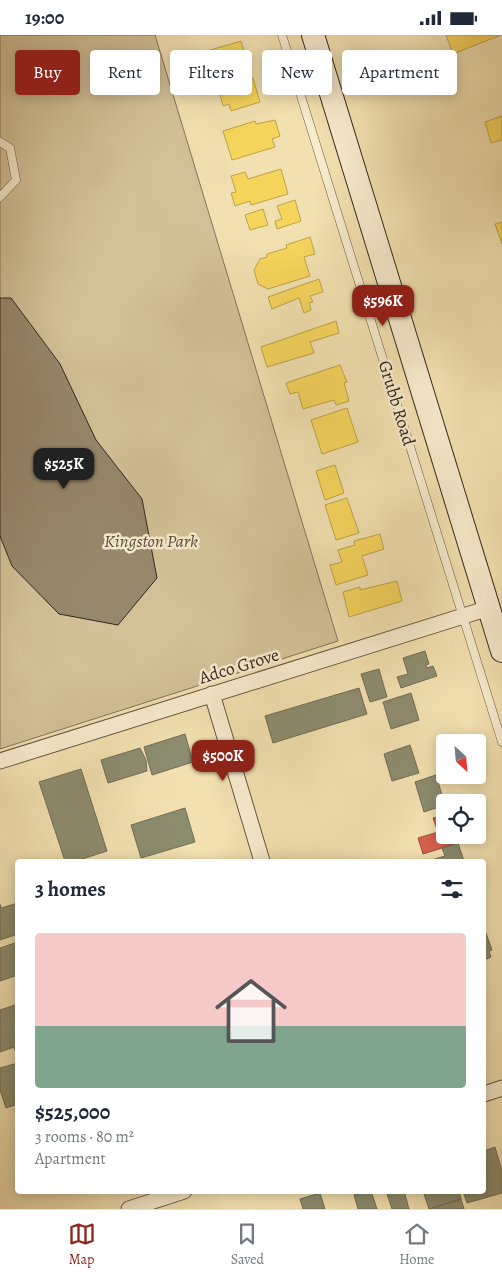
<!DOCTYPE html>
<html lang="en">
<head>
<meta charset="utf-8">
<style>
  :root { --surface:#fff; --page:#f6f6f7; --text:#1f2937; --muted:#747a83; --line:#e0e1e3; --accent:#8f2418 }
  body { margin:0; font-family:Alegreya,serif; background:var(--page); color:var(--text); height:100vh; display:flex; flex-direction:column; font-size:19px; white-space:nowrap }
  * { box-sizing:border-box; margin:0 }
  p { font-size:16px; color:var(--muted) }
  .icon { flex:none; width:28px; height:28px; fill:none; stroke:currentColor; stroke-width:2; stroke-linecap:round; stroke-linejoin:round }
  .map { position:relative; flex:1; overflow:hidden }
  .side { position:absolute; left:15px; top:824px; width:471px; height:335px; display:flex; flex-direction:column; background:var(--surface); border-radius:5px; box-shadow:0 2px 12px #0003 }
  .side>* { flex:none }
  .hud { position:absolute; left:15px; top:15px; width:472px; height:45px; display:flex; gap:10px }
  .needle { width:32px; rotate:154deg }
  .fabs { position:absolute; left:436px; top:699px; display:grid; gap:10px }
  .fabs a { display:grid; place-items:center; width:50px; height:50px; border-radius:5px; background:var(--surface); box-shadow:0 2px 12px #0003; font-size:25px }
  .price { position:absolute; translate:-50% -42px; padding:0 11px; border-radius:10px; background:var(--accent); color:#fff; font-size:16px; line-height:32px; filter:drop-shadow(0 1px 2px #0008) }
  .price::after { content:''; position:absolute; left:50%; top:30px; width:15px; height:11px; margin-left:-8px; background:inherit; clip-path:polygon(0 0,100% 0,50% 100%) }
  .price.on { background:#222; color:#fff }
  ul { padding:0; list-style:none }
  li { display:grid; align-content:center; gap:10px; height:265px; padding:0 20px }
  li+li { border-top:1px solid var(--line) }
  li span { display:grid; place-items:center; height:155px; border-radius:5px; color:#555 }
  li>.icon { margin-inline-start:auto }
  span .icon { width:90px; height:90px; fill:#fffc; stroke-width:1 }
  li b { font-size:21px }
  h2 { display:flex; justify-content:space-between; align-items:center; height:60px; padding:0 20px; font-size:21px }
  .chip { padding:0 18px; border-radius:5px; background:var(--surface); box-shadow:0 2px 12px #0003; font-size:18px; line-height:45px }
  .chip.on { background:var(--accent); color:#fff }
  .status { display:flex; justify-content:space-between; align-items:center; height:35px; padding:0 25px; background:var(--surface); direction:ltr }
  .status svg { height:14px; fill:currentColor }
  .tab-bar { display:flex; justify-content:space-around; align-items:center; height:70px; border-top:1px solid var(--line); background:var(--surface); font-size:14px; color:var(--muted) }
  .tab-bar a { display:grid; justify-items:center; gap:2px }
  .tab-bar .on { color:var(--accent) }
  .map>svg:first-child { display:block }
  .green { fill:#d2c198; stroke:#82745c }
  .homes { fill:#f6d55c; stroke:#bca14a }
  .shops { fill:#d6604d; stroke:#a54f40 }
  .industry { fill:#8c8c6e; stroke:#716e57 }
  .building { fill:#96886b; stroke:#332820 }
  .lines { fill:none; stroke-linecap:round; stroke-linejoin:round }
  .service-casing { stroke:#635644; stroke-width:9 }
  .minor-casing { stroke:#635644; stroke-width:17 }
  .secondary-casing { stroke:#332820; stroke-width:24 }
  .service { stroke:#f7ebcc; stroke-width:8 }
  .minor { stroke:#f7ebcc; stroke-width:15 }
  .secondary { stroke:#f7ebcc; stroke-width:22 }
  .labels { text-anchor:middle; stroke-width:5; stroke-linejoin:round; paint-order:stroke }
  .street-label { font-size:18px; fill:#332820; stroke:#f7ebcc }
  .park-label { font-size:18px; font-style:italic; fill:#5b4e3e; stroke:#f7ebcc }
</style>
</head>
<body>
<div class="status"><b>19:00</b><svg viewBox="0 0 49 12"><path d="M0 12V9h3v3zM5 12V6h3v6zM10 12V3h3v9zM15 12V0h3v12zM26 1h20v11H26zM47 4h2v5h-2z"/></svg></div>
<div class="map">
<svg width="502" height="1174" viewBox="0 0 502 1174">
  <rect width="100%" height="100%" fill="#f2e0b0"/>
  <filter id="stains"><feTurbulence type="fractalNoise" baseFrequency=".004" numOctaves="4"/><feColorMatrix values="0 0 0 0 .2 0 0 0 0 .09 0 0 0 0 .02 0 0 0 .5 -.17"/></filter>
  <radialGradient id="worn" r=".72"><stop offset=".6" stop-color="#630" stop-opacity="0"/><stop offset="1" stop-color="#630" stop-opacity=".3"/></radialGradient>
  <path class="green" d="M 0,0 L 155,0 L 338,606 L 0,714 Z"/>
  <path class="homes" d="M 446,0 L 501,0 L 453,19 Z
    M 241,6 L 250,37 L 206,50 L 197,19 Z
    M 253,43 L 260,67 L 231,76 L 229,69 L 223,71 L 220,60 L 226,59 L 223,52 Z
    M 502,81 L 502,105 L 491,108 L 485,87 Z
    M 275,85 L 280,101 L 272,104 L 275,112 L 232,125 L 223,96 L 255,86 L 256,89 Z
    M 281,134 L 288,159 L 251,170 L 250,166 L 235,171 L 231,158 L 236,157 L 231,141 L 245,137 L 248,144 Z
    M 295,165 L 301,186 L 277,194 L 275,186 L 282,184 L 277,171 Z
    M 263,174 L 268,190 L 250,195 L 245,180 Z
    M 502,187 L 502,209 L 495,189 Z
    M 310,202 L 315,219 L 304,222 L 310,241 L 268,254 L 258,249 L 254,235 L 260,224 L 267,222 L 267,219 L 287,213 L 286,210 Z
    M 319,244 L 323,257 L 310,261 L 313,267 L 309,268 L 311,275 L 304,278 L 299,263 L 272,274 L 268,262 Z
    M 336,286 L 339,298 L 310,307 L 314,318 L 267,332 L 261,312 Z
    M 340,330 L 347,347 L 344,348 L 349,366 L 336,370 L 334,365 L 303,374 L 298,357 L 290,359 L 286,348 Z
    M 347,373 L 358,407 L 322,419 L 311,385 Z
    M 335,430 L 344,458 L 325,465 L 316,436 Z
    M 347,463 L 359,498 L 336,505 L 325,470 Z
    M 380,499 L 384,514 L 362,521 L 368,540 L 336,550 L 330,530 L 342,527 L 338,515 L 355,510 L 354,506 Z
    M 397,546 L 402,566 L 349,582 L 343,557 L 360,552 L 360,555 Z"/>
  <path class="shops" d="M 445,780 L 445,800 L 455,800 L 458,808 L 423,819 L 418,803 L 438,797 L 433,783 Z"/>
  <path class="industry" d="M 425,616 L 429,629 L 426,630 L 427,633 L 433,631 L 437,641 L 401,653 L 397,642 L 408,639 L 403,623 Z
    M 379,634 L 387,662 L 370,667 L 361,639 Z
    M 359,653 L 367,679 L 273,708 L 265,681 Z
    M 411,658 L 419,685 L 391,694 L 383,667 Z
    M 185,699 L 193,727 L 152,740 L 144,712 Z
    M 410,710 L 419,738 L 392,746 L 384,719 Z
    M 140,713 L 146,725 L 147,736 L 108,748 L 101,725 Z
    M 81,734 L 107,816 L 76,826 L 65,826 L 39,747 Z
    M 436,740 L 445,770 L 424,777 L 415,747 Z
    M 185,773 L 195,807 L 141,823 L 131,790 Z
    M 458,808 L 464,826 L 428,826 L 445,821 L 442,813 Z
    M 18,868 L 18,899 L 0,905 L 0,869 L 1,873 Z
    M 486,898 L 492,915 L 489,916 L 491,922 L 484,925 L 484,899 Z
    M 18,907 L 18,940 L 0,946 L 0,913 Z
    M 18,969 L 18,1020 L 17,1021 L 14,1012 L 0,1017 L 0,975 Z
    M 18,1028 L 18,1069 L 6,1073 L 0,1055 L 0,1033 Z
    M 495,1112 L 502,1136 L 502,1158 L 467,1168 L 463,1156 L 484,1156 L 484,1116 Z
    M 367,1156 L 371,1156 L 377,1174 L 358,1174 L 354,1160 Z
    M 386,1156 L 404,1156 L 409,1174 L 392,1174 Z
    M 423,1156 L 459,1156 L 461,1164 L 429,1174 Z
    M 320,1158 L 325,1174 L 303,1174 L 300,1164 Z
    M 461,1164 L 464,1174 L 429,1174 Z"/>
  <path class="building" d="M 0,263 L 11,263 L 60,329 L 96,405 L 142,464 L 157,543 L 118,590 L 59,579 L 12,531 L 0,501 Z"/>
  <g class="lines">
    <g class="service-casing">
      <path id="service" d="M 282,0 L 502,707
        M 0,107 L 10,113 L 16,145 L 0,162"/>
    </g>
    <g class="minor-casing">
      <path id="minor" d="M 212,659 L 262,826
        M 0,726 L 489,573
        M 484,1059 L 502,1053
        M 129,1174 L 184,1156"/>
    </g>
    <g class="secondary-casing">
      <path id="secondary" d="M 313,0 L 502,616"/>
    </g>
    <use href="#service" class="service"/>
    <use href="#minor" class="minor"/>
    <use href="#secondary" class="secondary"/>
  </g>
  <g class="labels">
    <g class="street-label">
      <text transform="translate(397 368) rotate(73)" y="6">Grubb Road</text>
      <text transform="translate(239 631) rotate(-17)" y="6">Adco Grove</text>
    </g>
    <g class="park-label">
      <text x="151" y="512">Kingston Park</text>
    </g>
  </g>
  <rect width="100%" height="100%" filter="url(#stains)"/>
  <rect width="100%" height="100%" fill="url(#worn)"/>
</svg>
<div class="fabs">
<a><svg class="needle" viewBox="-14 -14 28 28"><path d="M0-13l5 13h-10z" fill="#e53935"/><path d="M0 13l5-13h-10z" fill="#747a83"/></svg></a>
<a><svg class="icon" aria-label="locate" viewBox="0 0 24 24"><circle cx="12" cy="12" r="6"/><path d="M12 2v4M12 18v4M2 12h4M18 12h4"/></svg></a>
</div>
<b class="price" style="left:383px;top:292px">$596K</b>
<b class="price on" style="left:64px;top:455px">$525K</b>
<b class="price" style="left:223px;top:747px">$500K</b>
<div class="hud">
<a class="chip on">Buy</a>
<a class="chip">Rent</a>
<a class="chip">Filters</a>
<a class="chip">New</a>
<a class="chip">Apartment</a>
</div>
<section class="side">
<h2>3 homes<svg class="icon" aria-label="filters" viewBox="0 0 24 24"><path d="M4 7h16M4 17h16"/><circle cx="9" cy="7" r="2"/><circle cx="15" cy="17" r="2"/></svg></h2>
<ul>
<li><span style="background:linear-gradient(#f6c9c9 60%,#7fa58c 0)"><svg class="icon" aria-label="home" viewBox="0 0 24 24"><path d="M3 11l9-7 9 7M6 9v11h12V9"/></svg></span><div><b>$525,000</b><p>3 rooms · 80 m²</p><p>Apartment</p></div></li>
</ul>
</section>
</div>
<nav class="tab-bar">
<a class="on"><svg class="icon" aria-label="map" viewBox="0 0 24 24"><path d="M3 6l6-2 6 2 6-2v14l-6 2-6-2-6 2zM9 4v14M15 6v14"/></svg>Map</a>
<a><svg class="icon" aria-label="saved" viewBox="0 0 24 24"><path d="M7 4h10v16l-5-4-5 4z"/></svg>Saved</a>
<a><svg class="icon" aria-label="home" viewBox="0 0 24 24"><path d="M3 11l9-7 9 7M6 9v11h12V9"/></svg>Home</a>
</nav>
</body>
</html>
